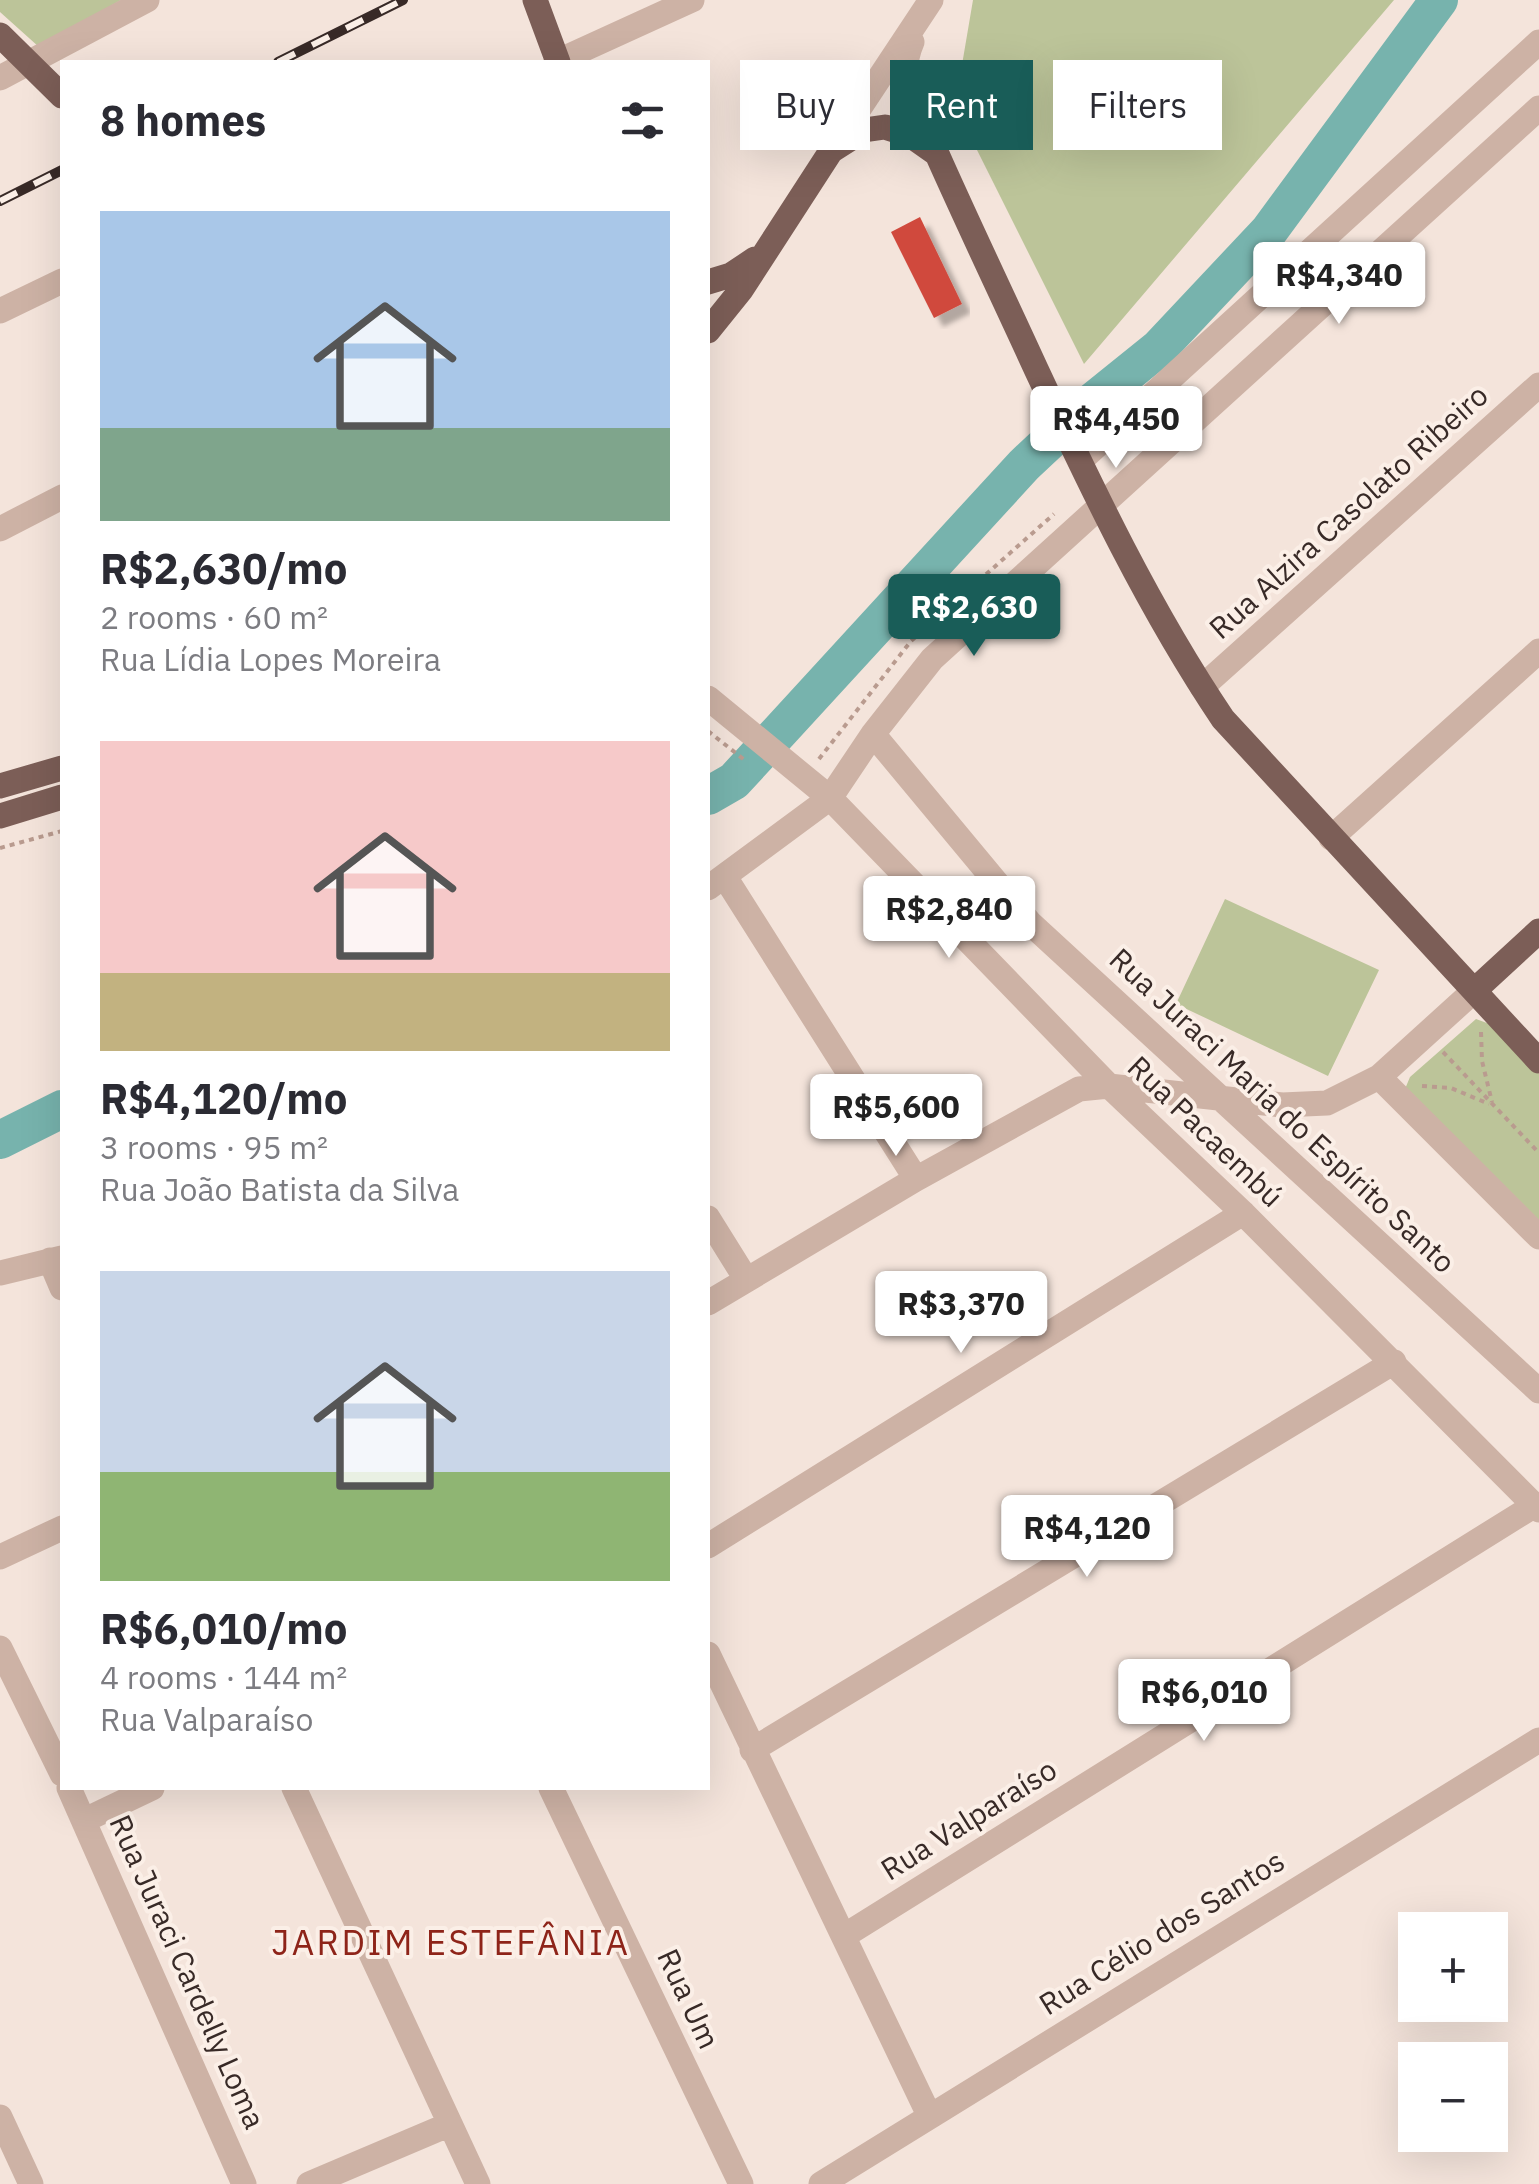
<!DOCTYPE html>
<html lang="en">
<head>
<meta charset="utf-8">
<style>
  :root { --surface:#fff; --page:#f7f7f7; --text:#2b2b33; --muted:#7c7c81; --accent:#195d58 }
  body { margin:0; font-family:"IBM Plex Sans",sans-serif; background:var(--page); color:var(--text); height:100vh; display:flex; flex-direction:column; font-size:38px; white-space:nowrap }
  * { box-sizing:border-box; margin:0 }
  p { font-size:32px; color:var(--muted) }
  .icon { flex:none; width:55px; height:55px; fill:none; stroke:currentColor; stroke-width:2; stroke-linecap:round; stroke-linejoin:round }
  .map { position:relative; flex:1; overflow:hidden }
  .panel { position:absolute; left:60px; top:60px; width:650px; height:1730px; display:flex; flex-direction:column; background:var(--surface); border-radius:0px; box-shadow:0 10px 40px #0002 }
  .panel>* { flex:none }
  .banner { position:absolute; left:740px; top:60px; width:648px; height:90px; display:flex; gap:20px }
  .controls { position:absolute; left:1398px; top:1912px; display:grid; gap:20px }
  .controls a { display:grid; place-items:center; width:110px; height:110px; border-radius:0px; background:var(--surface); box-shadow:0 10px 40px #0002; font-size:50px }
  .price { position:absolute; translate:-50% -85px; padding:0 22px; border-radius:10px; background:#fff; color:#222; font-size:32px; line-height:65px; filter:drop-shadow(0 2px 5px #0008) }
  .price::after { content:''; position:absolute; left:50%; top:60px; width:30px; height:22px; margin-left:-15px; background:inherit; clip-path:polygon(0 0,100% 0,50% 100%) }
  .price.current { background:var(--accent); color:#fff }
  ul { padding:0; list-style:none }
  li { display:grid; align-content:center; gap:20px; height:530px; padding:0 40px }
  li span { display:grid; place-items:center; height:310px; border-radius:0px; color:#555 }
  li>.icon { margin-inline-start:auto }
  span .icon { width:180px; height:180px; fill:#fffc; stroke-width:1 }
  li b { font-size:42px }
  h2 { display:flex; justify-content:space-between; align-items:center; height:120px; padding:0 40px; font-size:42px }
  .chip { padding:0 35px; border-radius:0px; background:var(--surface); box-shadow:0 10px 40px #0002; font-size:35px; line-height:90px }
  .chip.current { background:var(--accent); color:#fff }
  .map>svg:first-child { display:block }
  .green { fill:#bcc499 }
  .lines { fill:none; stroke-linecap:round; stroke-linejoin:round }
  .river { stroke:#77b3ad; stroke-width:38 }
  .building { fill:#d04a3c; filter:url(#shadow) }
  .path { stroke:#b99b8f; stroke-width:4; stroke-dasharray:5 5; stroke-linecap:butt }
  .minor { stroke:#cdb2a5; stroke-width:25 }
  .major { stroke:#7c5e57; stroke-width:25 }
  .rail-casing { stroke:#382a27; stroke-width:10 }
  .rail { stroke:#fbefe7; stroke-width:6; stroke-dasharray:19; stroke-linecap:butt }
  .labels { text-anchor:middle; stroke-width:8; stroke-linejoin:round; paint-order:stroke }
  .street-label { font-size:30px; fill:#382a27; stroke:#fbefe7 }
  .quarter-label { font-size:35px; letter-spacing:2.5px; fill:#8e2419; stroke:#fbefe7 }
</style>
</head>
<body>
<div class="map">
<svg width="1539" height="2184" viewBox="0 0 1539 2184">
  <defs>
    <filter id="shadow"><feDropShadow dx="9" dy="9" stdDeviation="2.5" flood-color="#0004"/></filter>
  </defs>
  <rect width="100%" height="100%" fill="#f4e4db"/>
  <path class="green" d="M 0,0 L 121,0 L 39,47 L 0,12 Z
    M 973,0 L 1394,0 L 1084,364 L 955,106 Z
    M 1225,899 L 1379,970 L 1328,1076 L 1176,1004 Z
    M 1476,1019 L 1495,1026 L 1539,1074 L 1539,1227 L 1405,1089 L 1410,1077 Z"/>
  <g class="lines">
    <path class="river" d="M 708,796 L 734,781 L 1024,465 L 1087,406 L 1159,348 L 1269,231 L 1439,0
      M 0,1140 L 62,1109"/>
  </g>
  <path class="building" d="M 920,217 L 962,304 L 934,318 L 891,232 Z"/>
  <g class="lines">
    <path class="path" d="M 708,731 L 747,762
      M 819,759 L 911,641 L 1054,514
      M 0,848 L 62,831
      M 1481,1032 L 1482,1061 L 1492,1102
      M 1443,1052 L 1539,1153
      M 1422,1086 L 1451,1088 L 1489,1104"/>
    <path class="minor" d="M 912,42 C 894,83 917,118 937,154
      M 556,62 L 692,0
      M 0,78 L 147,0
      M 831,151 L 931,0
      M 0,311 L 62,281
      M 1080,461 L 1539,42
      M 0,529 L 62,497
      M 1202,687 L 1539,385
      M 708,698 L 830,798 L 1109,1086 L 1243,1213 L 1539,1510
      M 873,734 L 1030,923 L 1539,1391
      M 1331,838 L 1539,651
      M 725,877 L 916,1179
      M 708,888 L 830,798 L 873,734 L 932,659 L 1539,108
      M 1379,1077 L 1539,1237
      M 708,1218 L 746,1279
      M 50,1260 L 62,1288
      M 0,1273 L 62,1258
      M 708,1303 L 916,1179 L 1079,1089 L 1109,1086 L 1282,1105 L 1327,1103 L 1379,1077 L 1476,989
      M 708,1546 L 1243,1213
      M 0,1557 L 62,1528
      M 0,1648 L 62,1774
      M 708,1654 L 929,2115
      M 752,1750 L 1394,1362
      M 69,1788 L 244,2184
      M 294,1788 L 478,2184
      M 551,1788 L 741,2184
      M 85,1820 L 152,1788
      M 844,1936 L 1535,1505
      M 0,2117 L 31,2184
      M 309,2184 L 448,2125
      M 821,2184 L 1539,1740"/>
    <path class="major" d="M 535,0 L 558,62
      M 0,35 L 62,96
      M 708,282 L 731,275 L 755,259
      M 708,331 L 741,290 L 831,151 L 864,130 L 885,127 L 910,135 L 937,154 C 969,226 1003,297 1036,369 C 1092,489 1149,609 1223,719 L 1539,1061
      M 0,786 L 62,768
      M 0,816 L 62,797
      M 1476,989 L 1539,931"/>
    <g class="rail-casing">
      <path id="rail" d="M 278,62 L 403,0
        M 0,201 L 62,170"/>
    </g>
    <use href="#rail" class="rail"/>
  </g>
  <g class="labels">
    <g class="street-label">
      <text transform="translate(1349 512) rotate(-42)" y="10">Rua Alzira Casolato Ribeiro</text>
      <text transform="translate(1282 1111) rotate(43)" y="10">Rua Juraci Maria do Espírito Santo</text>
      <text transform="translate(1205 1132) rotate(44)" y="10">Rua Pacaembú</text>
      <text transform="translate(969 1820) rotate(-32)" y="10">Rua Valparaíso</text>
      <text transform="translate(1162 1933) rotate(-32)" y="10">Rua Célio dos Santos</text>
      <text transform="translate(187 1972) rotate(66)" y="10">Rua Juraci Cardelly Loma</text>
      <text transform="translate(688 1999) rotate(65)" y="10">Rua Um</text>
    </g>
    <g class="quarter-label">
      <text x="451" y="1955">JARDIM ESTEFÂNIA</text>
    </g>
  </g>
</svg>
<div class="controls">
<a>+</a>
<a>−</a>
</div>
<b class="price" style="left:1339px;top:327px">R$4,340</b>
<b class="price" style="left:1116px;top:471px">R$4,450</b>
<b class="price current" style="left:974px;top:659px">R$2,630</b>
<b class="price" style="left:949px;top:961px">R$2,840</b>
<b class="price" style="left:896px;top:1159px">R$5,600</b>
<b class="price" style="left:961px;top:1356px">R$3,370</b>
<b class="price" style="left:1087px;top:1580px">R$4,120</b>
<b class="price" style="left:1204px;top:1744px">R$6,010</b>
<div class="banner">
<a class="chip">Buy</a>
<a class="chip current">Rent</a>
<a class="chip">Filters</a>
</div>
<section class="panel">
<h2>8 homes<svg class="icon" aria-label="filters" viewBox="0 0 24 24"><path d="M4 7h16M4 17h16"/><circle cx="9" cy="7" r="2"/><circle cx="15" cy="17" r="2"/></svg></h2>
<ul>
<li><span style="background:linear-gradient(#a9c7e8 70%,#7fa58c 0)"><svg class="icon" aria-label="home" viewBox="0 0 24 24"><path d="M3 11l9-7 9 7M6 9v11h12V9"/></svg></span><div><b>R$2,630/mo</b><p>2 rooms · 60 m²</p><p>Rua Lídia Lopes Moreira</p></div></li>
<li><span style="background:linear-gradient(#f6c9c9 75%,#c2b280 0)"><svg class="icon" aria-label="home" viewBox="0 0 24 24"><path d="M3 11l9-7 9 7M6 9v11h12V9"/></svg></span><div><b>R$4,120/mo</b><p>3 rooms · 95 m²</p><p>Rua João Batista da Silva</p></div></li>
<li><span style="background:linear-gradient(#c9d6e8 65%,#8fb573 0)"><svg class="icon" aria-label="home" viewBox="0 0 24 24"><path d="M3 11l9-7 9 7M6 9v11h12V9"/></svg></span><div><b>R$6,010/mo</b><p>4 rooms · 144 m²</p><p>Rua Valparaíso</p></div></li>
</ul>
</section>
</div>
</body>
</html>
